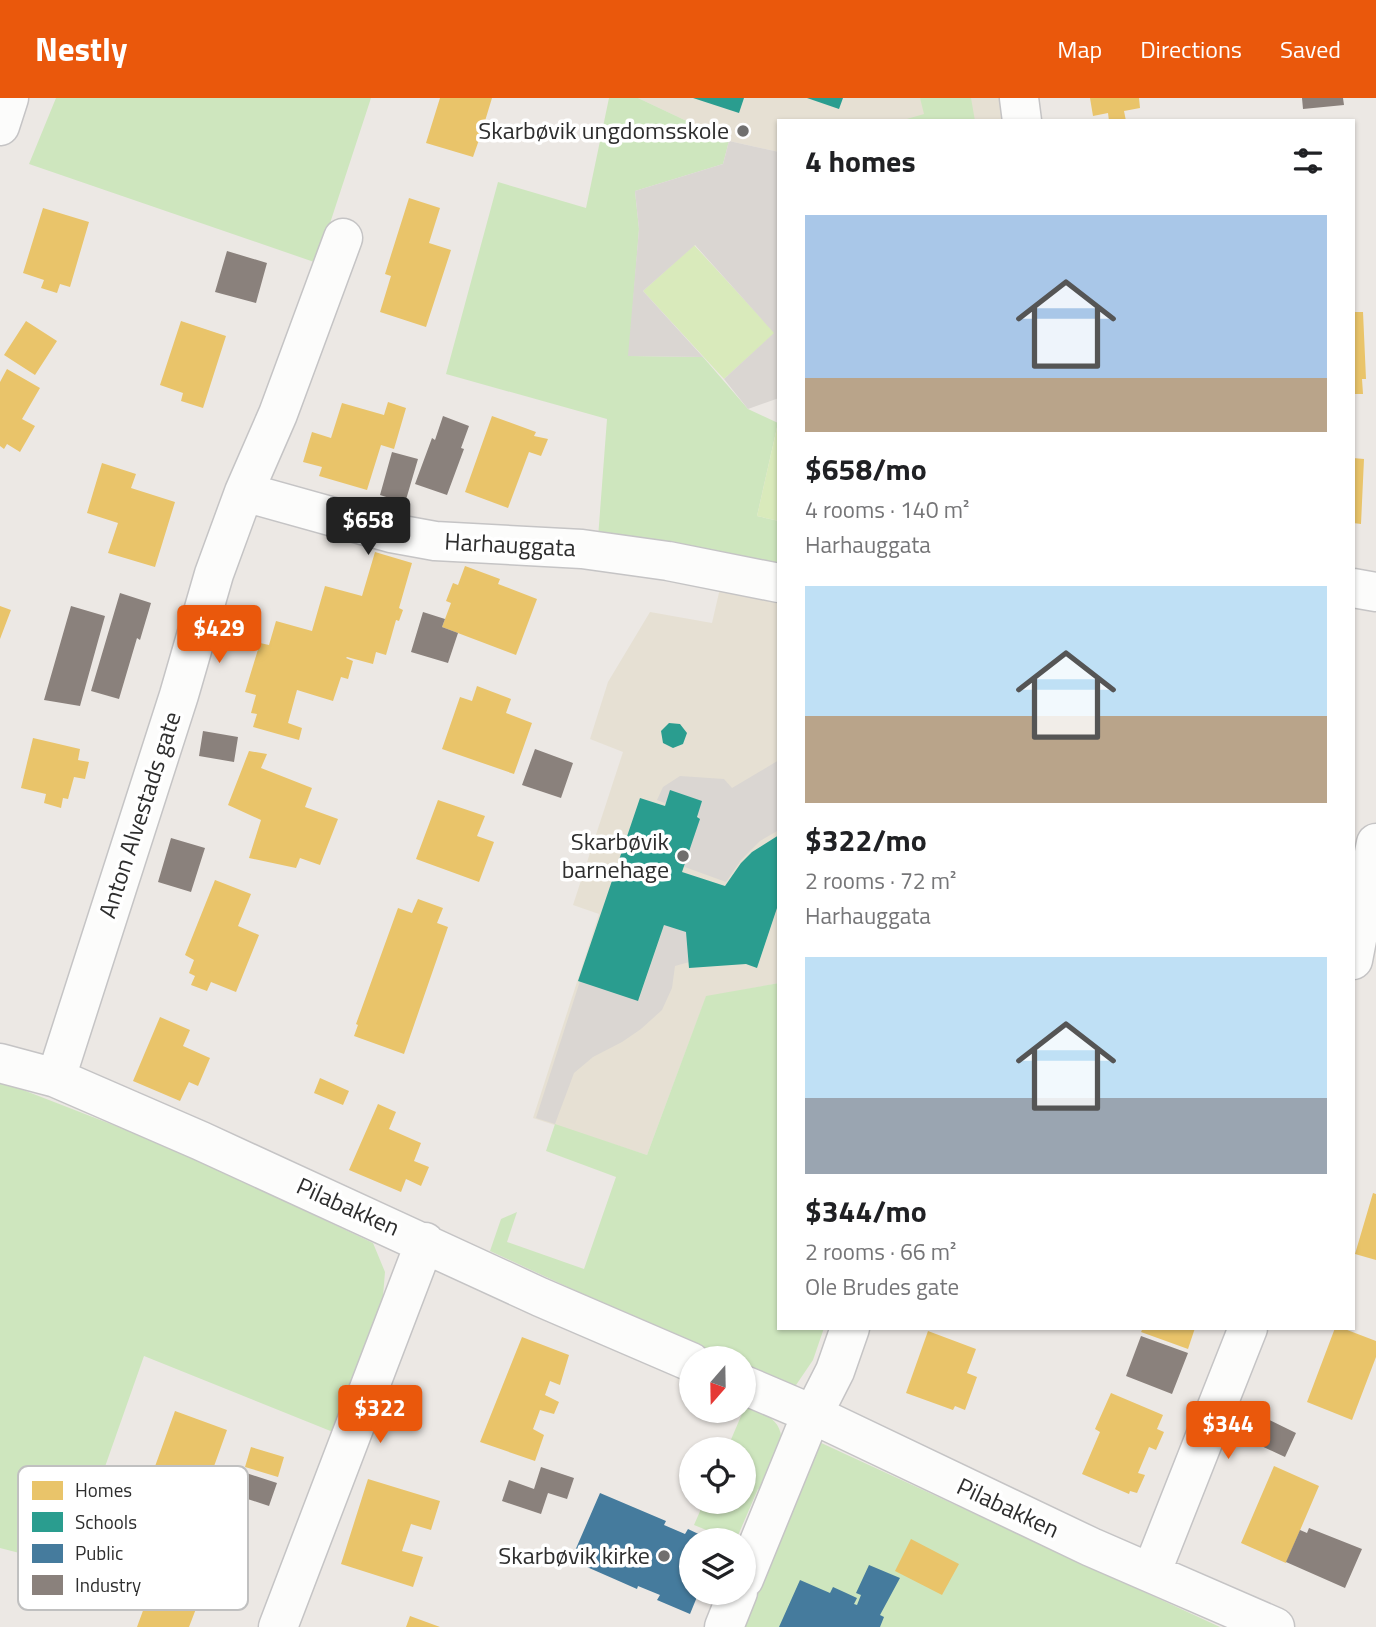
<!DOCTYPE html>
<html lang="en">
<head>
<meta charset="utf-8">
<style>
  :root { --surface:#fff; --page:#f6f6f6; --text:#202124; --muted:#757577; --accent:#ea580c }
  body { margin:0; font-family:"Titillium Web",sans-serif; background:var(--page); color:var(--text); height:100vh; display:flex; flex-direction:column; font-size:26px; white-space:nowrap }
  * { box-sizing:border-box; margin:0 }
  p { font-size:23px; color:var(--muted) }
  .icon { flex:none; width:38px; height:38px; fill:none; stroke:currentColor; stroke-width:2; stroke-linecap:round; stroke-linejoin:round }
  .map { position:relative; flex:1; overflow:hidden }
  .drawer { position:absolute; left:777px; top:21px; width:578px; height:1211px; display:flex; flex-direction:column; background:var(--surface); border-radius:0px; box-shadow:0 2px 5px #0004 }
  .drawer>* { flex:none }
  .needle { width:46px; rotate:200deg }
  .fabs { position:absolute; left:679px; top:1248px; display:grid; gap:14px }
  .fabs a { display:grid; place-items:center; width:77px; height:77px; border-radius:50%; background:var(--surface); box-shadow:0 2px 5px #0004; font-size:35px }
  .price { position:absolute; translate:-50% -60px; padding:0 16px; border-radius:7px; background:var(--accent); color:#fff; font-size:23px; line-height:46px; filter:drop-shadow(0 2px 4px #0008) }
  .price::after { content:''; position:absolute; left:50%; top:42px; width:21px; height:16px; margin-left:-10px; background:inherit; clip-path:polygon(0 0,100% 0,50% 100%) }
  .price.selected { background:#222; color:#fff }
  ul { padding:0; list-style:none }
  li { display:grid; align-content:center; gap:14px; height:371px; padding:0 28px }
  li span { display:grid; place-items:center; height:217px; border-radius:0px; color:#555 }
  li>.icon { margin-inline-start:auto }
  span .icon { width:126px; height:126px; fill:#fffc; stroke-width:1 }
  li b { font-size:30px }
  h2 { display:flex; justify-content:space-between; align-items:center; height:84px; padding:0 28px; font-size:30px }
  header { display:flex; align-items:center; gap:42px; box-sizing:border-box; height:98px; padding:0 35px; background:var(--accent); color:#fff }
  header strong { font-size:33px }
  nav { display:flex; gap:38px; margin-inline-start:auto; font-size:24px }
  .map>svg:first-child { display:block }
  .education { fill:#e6e0d3 }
  .green { fill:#cee6be }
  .pitch { fill:#d9eabb }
  .plaza { fill:#dad6d2 }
  .homes { fill:#e9c46a }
  .schools { fill:#2a9d8f }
  .public { fill:#457b9d }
  .industry { fill:#8a817c }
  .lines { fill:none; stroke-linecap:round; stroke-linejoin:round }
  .street-casing { stroke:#c5c4c5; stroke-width:41 }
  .secondary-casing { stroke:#c5c4c5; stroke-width:41 }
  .street { stroke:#fcfcfb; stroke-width:38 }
  .secondary { stroke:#fcfcfb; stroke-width:38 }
  .poi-dot { fill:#706f6e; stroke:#fff; stroke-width:2.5 }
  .labels { text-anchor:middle; stroke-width:7; stroke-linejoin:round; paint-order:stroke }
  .poi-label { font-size:24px; fill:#2e2e2e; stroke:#fff; text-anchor:end }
  .street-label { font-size:24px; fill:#2e2e2e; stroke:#fff }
  .key { fill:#fff; stroke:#c0c0c0; stroke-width:2 }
  .key-label { font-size:19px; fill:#2e2e2e }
</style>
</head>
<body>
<header>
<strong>Nestly</strong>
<nav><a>Map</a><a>Directions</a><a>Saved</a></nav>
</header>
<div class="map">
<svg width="1376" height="1529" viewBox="0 0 1376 1529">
  <rect width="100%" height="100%" fill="#ece8e4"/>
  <path class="education" d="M 638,0 L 1003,0 L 1008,23 L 779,23 L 779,54 L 729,43 Z
    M 721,486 L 779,498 L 779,885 L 706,899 L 647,1057 L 533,1020 L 599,816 L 573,807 L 623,654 L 590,641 L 608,584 L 650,514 L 712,525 Z"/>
  <path class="green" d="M 56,0 L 371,0 L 317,165 L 29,66 Z
    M 609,0 L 638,0 L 729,43 L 723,66 L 635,93 L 639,131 L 629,258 L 703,259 L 748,311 L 778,325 L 757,418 L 779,423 L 779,474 L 598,440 L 607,321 L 446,276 L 498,84 L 586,110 Z
    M 920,0 L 971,0 L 975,23 L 900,23 L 924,16 Z
    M 779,885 L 779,1230 L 824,1230 L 813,1262 L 792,1293 L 744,1270 L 744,1260 L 721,1260 L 490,1153 L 501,1121 L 517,1114 L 507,1144 L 584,1171 L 616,1079 L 546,1053 L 555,1026 L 647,1057 L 706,898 Z
    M 0,983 L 170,1049 L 373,1145 L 385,1174 L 383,1198 L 333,1334 L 144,1258 L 70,1468 L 0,1450 Z
    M 748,1309 C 800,1325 779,1356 767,1394 L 758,1391 L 736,1442 L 731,1442 L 694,1427 L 704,1404 L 744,1404 L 744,1351 L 727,1351 L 744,1311 Z
    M 817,1343 L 1220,1529 L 742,1529 Z"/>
  <path class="pitch" d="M 694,147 L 775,235 L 724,281 L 643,193 Z
    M 778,325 L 779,325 L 779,423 L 757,418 Z"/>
  <path class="plaza" d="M 729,43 L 779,54 L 779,300 L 748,311 L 724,281 L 774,235 L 695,147 L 643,193 L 703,259 L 628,258 L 639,131 L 635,93 L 723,66 Z
    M 779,662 L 779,732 L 760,743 L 741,762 L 726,784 L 682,768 L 699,718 L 657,702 L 663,689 L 680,678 L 724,681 L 732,690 Z
    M 667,819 L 689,827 L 693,863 L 675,868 L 672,890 L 662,912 L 641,931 L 622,944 L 593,959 L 574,975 L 555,1026 L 536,1020 L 580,883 L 639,901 Z"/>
  <path class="homes" d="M 440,0 L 492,0 L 485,23 L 493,25 L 488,41 L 480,39 L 473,59 L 426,45 Z
    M 1090,0 L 1139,0 L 1140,10 L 1124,13 L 1126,23 L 1109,23 L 1108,15 L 1093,18 Z
    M 409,100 L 440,110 L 429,145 L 451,152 L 426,229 L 380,214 L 391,178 L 385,176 Z
    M 43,110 L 89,124 L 70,189 L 60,186 L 57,195 L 41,190 L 44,182 L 23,175 Z
    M 1353,214 L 1363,214 L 1366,281 L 1362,281 L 1363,296 L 1353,296 Z
    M 26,223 L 57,243 L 35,277 L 4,257 Z
    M 181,223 L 226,238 L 203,310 L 181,303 L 183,295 L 160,287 Z
    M 7,271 L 40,290 L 22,321 L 35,328 L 20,354 L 7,346 L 4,351 L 0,348 L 0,284 Z
    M 388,304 L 406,310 L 394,351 L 381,347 L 367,392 L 319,378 L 322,369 L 303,364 L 312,334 L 331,340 L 342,305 L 384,317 Z
    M 492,318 L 536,334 L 534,338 L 548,341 L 541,358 L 529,354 L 508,410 L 465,394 Z
    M 1353,360 L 1364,361 L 1361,426 L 1353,425 Z
    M 102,365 L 136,376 L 131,390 L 175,404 L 155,469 L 108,455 L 118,425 L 87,415 Z
    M 375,454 L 412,465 L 399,510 L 403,512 L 399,523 L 396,522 L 386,557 L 376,554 L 373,566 L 347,559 L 346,560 L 353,563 L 348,581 L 341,579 L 333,603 L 297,592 L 288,625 L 302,630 L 299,642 L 253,629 L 257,616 L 251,615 L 256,597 L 245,594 L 260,545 L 269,547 L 276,523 L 312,533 L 325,488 L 362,498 Z
    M 465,468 L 500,481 L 498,486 L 537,501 L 516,557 L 442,529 L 451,505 L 446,503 L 453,485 L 458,487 Z
    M 0,508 L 11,512 L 0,541 Z
    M 477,588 L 511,601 L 506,615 L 532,625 L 514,676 L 442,651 L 460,599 L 472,603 Z
    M 33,640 L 80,651 L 78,662 L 89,664 L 85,681 L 74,679 L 68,701 L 63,700 L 61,710 L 44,705 L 46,696 L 21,690 Z
    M 249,653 L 267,656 L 261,670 L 312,690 L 305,709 L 338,721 L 320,767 L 300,760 L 296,770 L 249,760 L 261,722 L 228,707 Z
    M 438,702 L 485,718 L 477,738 L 494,744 L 479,784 L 416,761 Z
    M 215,782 L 251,796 L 238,828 L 259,837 L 236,894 L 211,884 L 207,893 L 191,887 L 195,878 L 189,875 L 194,862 L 185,857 Z
    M 418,801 L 443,810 L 437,825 L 448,829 L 404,956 L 354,938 L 358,927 L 356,926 L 398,810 L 412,815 Z
    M 160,919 L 190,932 L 183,948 L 210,960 L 198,988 L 189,984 L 180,1003 L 133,983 Z
    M 320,980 L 349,993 L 343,1007 L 314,995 Z
    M 378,1006 L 396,1014 L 389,1031 L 421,1045 L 414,1063 L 429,1069 L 421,1088 L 406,1081 L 401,1094 L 349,1072 Z
    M 1373,1095 L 1376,1096 L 1376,1162 L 1355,1156 Z
    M 1143,1230 L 1195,1230 L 1188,1251 L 1141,1234 Z
    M 1335,1230 L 1342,1230 L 1376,1243 L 1376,1259 L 1352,1322 L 1307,1304 Z
    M 928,1233 L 976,1251 L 967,1275 L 977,1279 L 965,1312 L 955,1308 L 953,1312 L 906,1295 Z
    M 522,1239 L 569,1257 L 560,1287 L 550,1283 L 545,1297 L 559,1304 L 554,1316 L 540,1312 L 533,1331 L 544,1337 L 535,1363 L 480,1344 Z
    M 1111,1295 L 1163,1317 L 1157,1331 L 1164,1334 L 1156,1352 L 1149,1349 L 1138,1375 L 1145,1377 L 1137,1395 L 1130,1393 L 1129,1396 L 1082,1376 L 1100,1334 L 1095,1331 Z
    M 175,1313 L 227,1332 L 208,1385 L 216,1387 L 210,1406 L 149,1385 Z
    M 251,1349 L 284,1359 L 278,1379 L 245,1369 Z
    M 1274,1368 L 1319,1388 L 1286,1465 L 1241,1445 Z
    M 368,1381 L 440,1403 L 431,1432 L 411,1426 L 402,1453 L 423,1459 L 413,1489 L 341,1466 Z
    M 134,1439 L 212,1469 L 189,1529 L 137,1529 L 148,1499 L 116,1487 Z
    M 911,1441 L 959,1466 L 942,1497 L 895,1473 Z
    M 410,1518 L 440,1529 L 406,1529 Z"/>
  <path class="schools" d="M 693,0 L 744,0 L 739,15 Z
    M 807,0 L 843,0 L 839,11 Z
    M 669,625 L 680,626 L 687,635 L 683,646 L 673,650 L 663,645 L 661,633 Z
    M 670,692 L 702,703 L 697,719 L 700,721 L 682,774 L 725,788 L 741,765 L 752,754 L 779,737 L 779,804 L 757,870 L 746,866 L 689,870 L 686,834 L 664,827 L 638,903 L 578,883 L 640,700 L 665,708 Z"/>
  <path class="public" d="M 600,1395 L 666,1423 L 664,1427 L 685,1436 L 688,1431 L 711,1442 L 691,1442 L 691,1494 L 699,1494 L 690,1516 L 657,1502 L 660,1497 L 638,1488 L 637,1491 L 571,1462 Z
    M 869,1467 L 900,1480 L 880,1517 L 884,1519 L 880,1529 L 779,1529 L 800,1482 L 830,1495 L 833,1489 L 844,1494 L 857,1500 L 854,1506 L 857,1507 L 861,1497 L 856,1495 Z"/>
  <path class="industry" d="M 1302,0 L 1343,0 L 1344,7 L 1303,11 Z
    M 227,153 L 267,165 L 256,205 L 215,194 Z
    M 443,318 L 469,328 L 461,350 L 464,351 L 447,397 L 415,386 L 432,340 L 435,342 Z
    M 392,354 L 418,361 L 405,405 L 380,397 Z
    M 120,495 L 151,505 L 140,542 L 137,540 L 119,601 L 91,593 Z
    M 71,508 L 105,518 L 80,608 L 44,602 Z
    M 423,514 L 445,521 L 442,529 L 458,535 L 448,565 L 411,554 Z
    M 203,633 L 238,639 L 234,664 L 199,658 Z
    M 535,651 L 573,665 L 561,700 L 522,687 Z
    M 171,740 L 205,750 L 191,794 L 158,784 Z
    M 1141,1238 L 1188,1255 L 1172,1296 L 1126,1278 Z
    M 1249,1312 L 1296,1335 L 1285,1359 L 1238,1337 Z
    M 541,1369 L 574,1380 L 567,1401 L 548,1395 L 541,1416 L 502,1403 L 509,1382 L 534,1391 Z
    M 231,1370 L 277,1385 L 269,1408 L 223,1393 Z
    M 1309,1430 L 1362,1451 L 1345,1490 L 1286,1464 L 1300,1432 L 1307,1435 Z"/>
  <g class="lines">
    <g class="street-casing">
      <path id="street" d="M 1019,0 L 1022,23
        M 244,394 L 391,435 L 435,443 L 582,451 L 668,463 L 779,485
        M 1353,490 L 1376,494
        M 1353,862 L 1376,745
        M 0,965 L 56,980 L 201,1043 L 540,1199 L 691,1264
        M 56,980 L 179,597 L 214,476 L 244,394 L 278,316 L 343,140
        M 744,1287 L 812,1316 L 1091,1449 L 1275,1529
        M 1152,1473 L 1248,1230
        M 744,1481 L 804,1334 L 835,1273 L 850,1230
        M 278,1529 L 425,1144
        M 724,1529 L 738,1494"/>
    </g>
    <g class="secondary-casing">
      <path id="secondary" d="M 0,28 L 9,0"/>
    </g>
    <use href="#street" class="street"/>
    <use href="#secondary" class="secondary"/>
  </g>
  <g class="poi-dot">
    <circle cx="743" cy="33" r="7"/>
    <circle cx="683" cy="758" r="7"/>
    <circle cx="664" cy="1458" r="7"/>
  </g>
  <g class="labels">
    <g class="poi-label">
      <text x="729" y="41">Skarbøvik ungdomsskole</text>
      <text x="669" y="752">Skarbøvik<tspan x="669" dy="28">barnehage</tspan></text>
      <text x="650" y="1466">Skarbøvik kirke</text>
    </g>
    <g class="street-label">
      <text transform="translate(510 447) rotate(3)" y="8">Harhauggata</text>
      <text transform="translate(140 717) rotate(-72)" y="8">Anton Alvestads gate</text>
      <text transform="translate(348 1109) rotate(24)" y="8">Pilabakken</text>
      <text transform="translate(1008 1410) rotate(25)" y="8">Pilabakken</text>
    </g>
  </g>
  <rect x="18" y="1368" width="230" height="144" rx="10" class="key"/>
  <rect x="32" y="1383" width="31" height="19" fill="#e9c46a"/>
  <rect x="32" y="1414" width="31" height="20" fill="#2a9d8f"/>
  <rect x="32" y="1446" width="31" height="19" fill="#457b9d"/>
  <rect x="32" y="1477" width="31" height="20" fill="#8a817c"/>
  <g class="key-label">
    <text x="75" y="1399">Homes</text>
    <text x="75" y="1431">Schools</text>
    <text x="75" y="1462">Public</text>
    <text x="75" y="1494">Industry</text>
  </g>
</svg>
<div class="fabs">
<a><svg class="needle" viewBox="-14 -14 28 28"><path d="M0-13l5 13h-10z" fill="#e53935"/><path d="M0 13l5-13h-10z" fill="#757577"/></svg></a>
<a><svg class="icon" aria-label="locate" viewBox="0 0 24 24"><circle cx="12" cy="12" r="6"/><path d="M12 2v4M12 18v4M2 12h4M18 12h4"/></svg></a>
<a><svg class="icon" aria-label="layers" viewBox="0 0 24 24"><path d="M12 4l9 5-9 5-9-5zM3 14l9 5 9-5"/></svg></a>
</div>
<b class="price selected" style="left:368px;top:459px">$658</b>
<b class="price" style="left:219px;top:567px">$429</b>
<b class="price" style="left:380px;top:1347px">$322</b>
<b class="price" style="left:1228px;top:1363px">$344</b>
<section class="drawer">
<h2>4 homes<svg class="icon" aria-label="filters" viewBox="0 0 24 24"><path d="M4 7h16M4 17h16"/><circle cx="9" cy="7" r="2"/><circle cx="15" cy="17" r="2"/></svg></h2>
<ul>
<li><span style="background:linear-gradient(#a9c7e8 75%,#b9a48a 0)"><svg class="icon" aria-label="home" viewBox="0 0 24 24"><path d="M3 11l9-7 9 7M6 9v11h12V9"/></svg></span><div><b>$658/mo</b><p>4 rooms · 140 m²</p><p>Harhauggata</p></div></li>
<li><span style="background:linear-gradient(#bfe0f5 60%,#b9a48a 0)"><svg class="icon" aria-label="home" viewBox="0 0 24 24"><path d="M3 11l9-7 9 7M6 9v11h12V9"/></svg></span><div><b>$322/mo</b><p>2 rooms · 72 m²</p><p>Harhauggata</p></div></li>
<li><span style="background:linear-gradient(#bfe0f5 65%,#9aa5b1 0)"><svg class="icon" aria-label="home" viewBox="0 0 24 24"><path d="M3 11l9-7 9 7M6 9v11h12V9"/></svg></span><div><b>$344/mo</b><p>2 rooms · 66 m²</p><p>Ole Brudes gate</p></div></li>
</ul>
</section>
</div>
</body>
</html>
